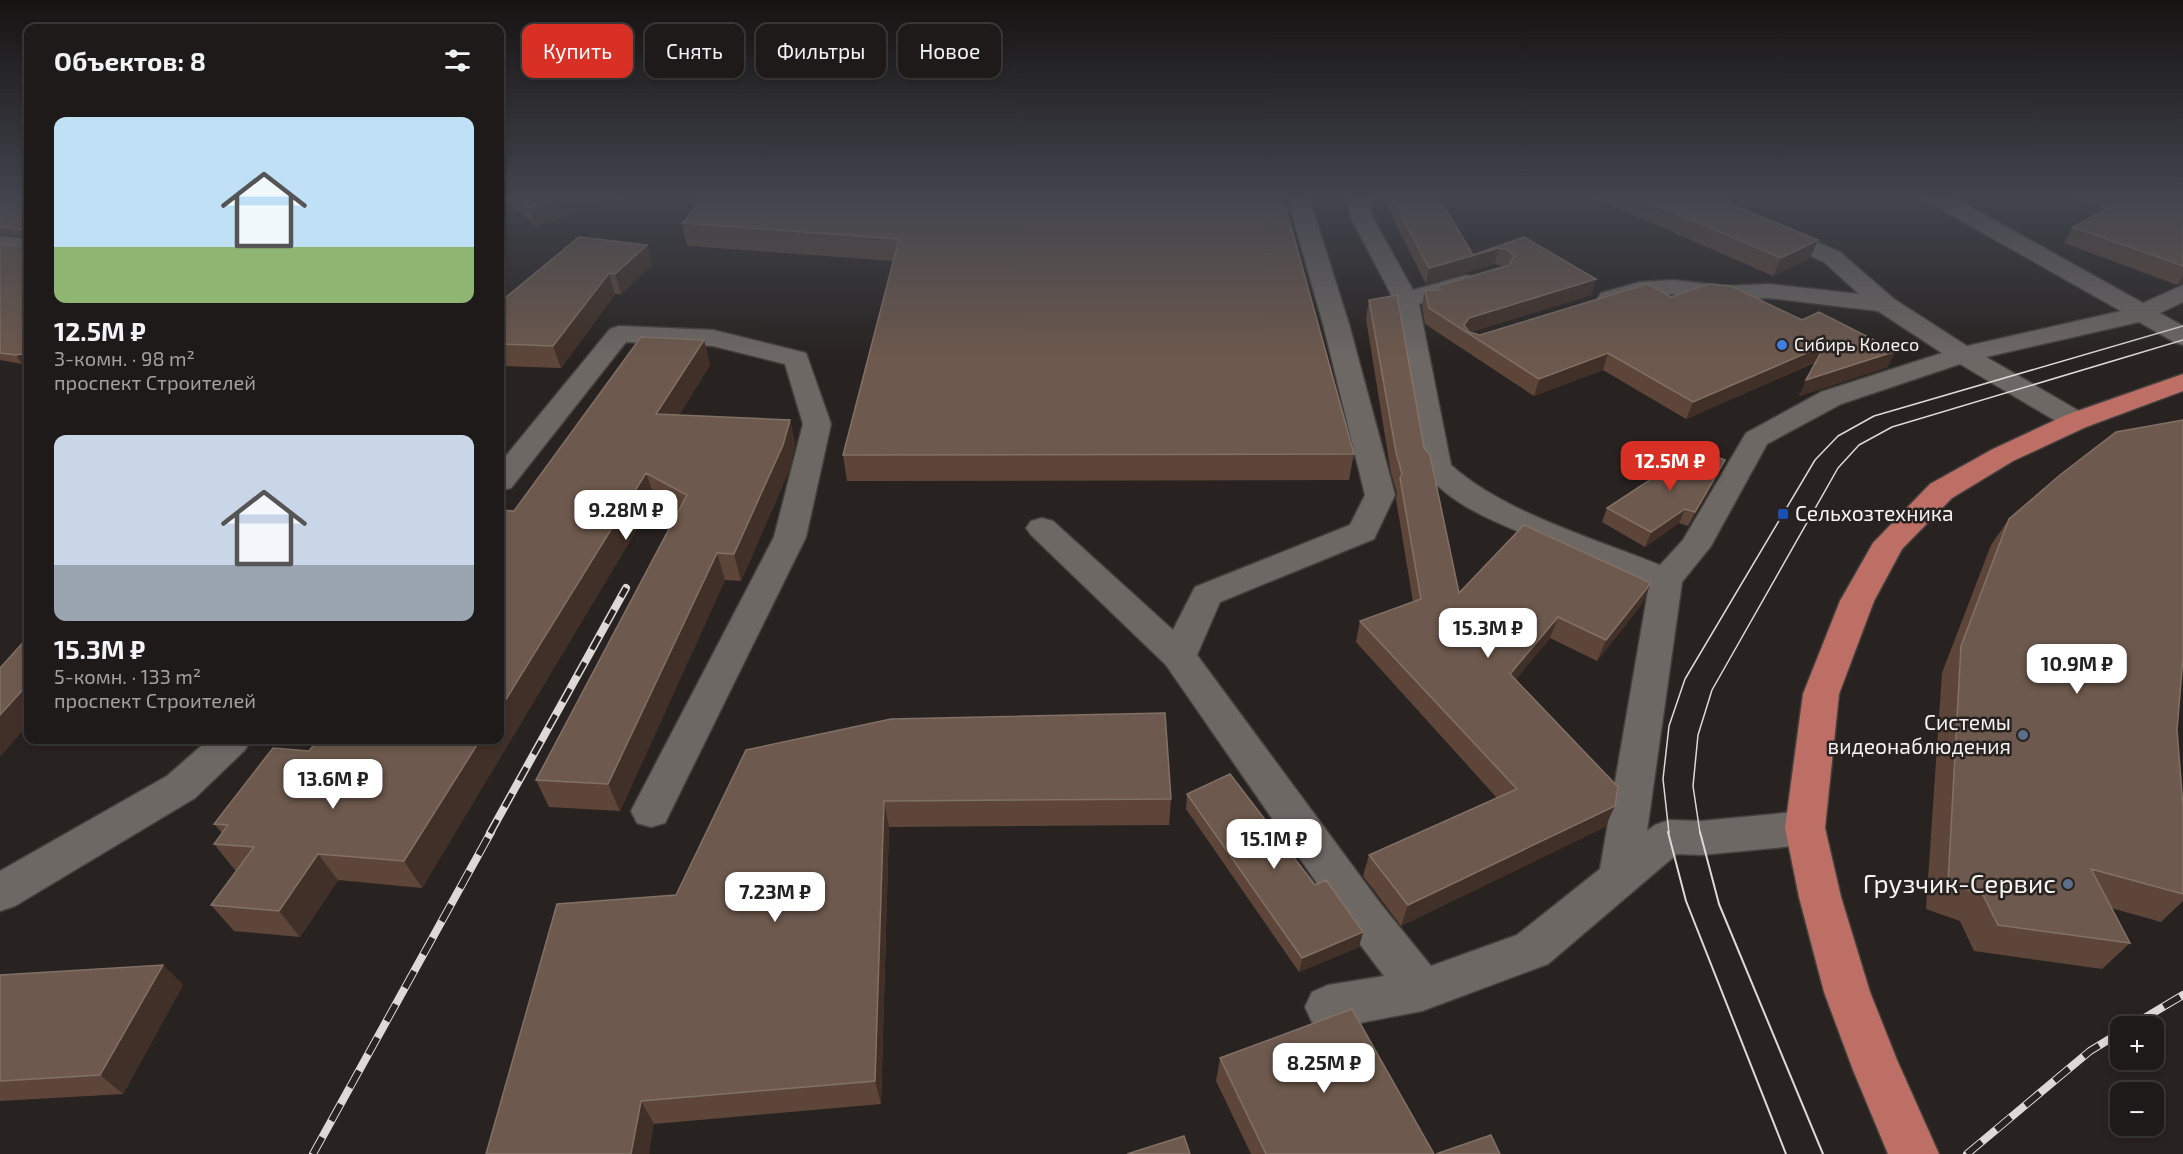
<!DOCTYPE html>
<html lang="ru">
<head>
<meta charset="utf-8">
<style>
  :root { --surface:#1e1a19; --page:#2b2726; --text:#f1f3f6; --muted:#a1a1a2; --line:#3c3838; --accent:#d93025 }
  body { margin:0; font-family:"Exo 2",sans-serif; background:var(--page); color:var(--text); height:100vh; display:flex; flex-direction:column; font-size:22px; white-space:nowrap }
  * { box-sizing:border-box; margin:0 }
  p { font-size:20px; color:var(--muted) }
  .icon { flex:none; width:33px; height:33px; fill:none; stroke:currentColor; stroke-width:2; stroke-linecap:round; stroke-linejoin:round }
  .map { position:relative; flex:1; overflow:hidden }
  .drawer { position:absolute; left:24px; top:24px; width:480px; height:720px; display:flex; flex-direction:column; background:var(--surface); border-radius:12px; box-shadow:0 3px 9px #0003,0 0 0 2px var(--line) }
  .drawer>* { flex:none }
  .hud { position:absolute; left:522px; top:24px; width:570px; height:54px; display:flex; gap:12px }
  .tools { position:absolute; left:2110px; top:1016px; display:grid; gap:12px }
  .tools a { display:grid; place-items:center; width:54px; height:54px; border-radius:12px; background:var(--surface); box-shadow:0 3px 9px #0003,0 0 0 2px var(--line); font-size:30px }
  .price { position:absolute; translate:-50% -51px; padding:0 14px; border-radius:12px; background:#fff; color:#222; font-size:20px; line-height:39px; filter:drop-shadow(0 2px 3px #0008) }
  .price::after { content:''; position:absolute; left:50%; top:36px; width:18px; height:14px; margin-left:-9px; background:inherit; clip-path:polygon(0 0,100% 0,50% 100%) }
  .price.active { background:var(--accent); color:#fff }
  ul { padding:0; list-style:none }
  li { display:grid; align-content:center; gap:12px; height:318px; padding:0 30px }
  li span { display:grid; place-items:center; height:186px; border-radius:12px; color:#555 }
  li>.icon { margin-inline-start:auto }
  span .icon { width:108px; height:108px; fill:#fffc; stroke-width:1 }
  li b { font-size:26px }
  h2 { display:flex; justify-content:space-between; align-items:center; height:72px; padding:0 30px; font-size:26px }
  .tag { padding:0 21px; border-radius:12px; background:var(--surface); box-shadow:0 3px 9px #0003,0 0 0 2px var(--line); font-size:21px; line-height:54px }
  .tag.active { background:var(--accent); color:#fff }
  .map>svg:first-child { display:block }
  .lines { fill:none; stroke-linecap:round; stroke-linejoin:round }
  .minor-casing { stroke:#43403d; stroke-width:3 }
  .major-casing { stroke:#43403d; stroke-width:3 }
  .minor { fill:#6e6865; fill-rule:evenodd }
  .major { fill:#bd6f66; fill-rule:evenodd }
  .tram-far1 { stroke:#dcd9d7; stroke-width:1.5 }
  .tram { stroke:#dcd9d7; stroke-width:2 }
  .rail-far1-casing { stroke:#dcd9d7; stroke-width:8 }
  .rail-casing { stroke:#dcd9d7; stroke-width:8 }
  .rail-far1 { stroke:#282321; stroke-width:5; stroke-dasharray:15; stroke-linecap:butt }
  .rail { stroke:#282321; stroke-width:6; stroke-dasharray:19; stroke-linecap:butt }
  .wall { fill:#5d4639 }
  .shaded-wall { fill:#413027 }
  .building { fill:#6d594d; stroke:#827166; stroke-width:1.5 }
  .shop-dot { fill:#3f7fe0; stroke:#282321; stroke-width:2 }
  .transit-dot { fill:#1a4fb4; stroke:#282321; stroke-width:2 }
  .service-dot { fill:#5c6f8a; stroke:#282321; stroke-width:2 }
  .labels { text-anchor:middle; stroke-width:5; stroke-linejoin:round; paint-order:stroke }
  .far-poi-label { font-size:18px; fill:#f6f3f1; stroke:#282321; text-anchor:start }
  .poi-label { font-size:21px; fill:#f6f3f1; stroke:#282321; text-anchor:start }
  .near-poi-label { font-size:26px; fill:#f6f3f1; stroke:#282321; text-anchor:end }
</style>
</head>
<body>
<div class="map">
<svg width="2183" height="1154" viewBox="0 0 2183 1154">
  <rect width="100%" height="100%" fill="#282321"/>
  <g class="lines">
    <g class="minor-casing">
      <path id="minor" d="M 1287,197 L 1309,197 L 1349,324 L 1395,495 L 1374,539 L 1220,602 L 1197,655 L 1380,903 L 1431,966 L 1517,935 L 1600,869 L 1649,585 C 1616,572 1583,558 1551,545 C 1507,526 1451,509 1422,468 L 1394,300 L 1351,218 L 1347,197 L 1369,197 L 1373,218 L 1413,290 L 1466,275 L 1474,277 L 1478,282 L 1474,287 L 1419,304 L 1451,465 C 1505,513 1593,538 1660,565 L 1683,540 L 1746,433 L 1821,392 L 1942,353 L 1878,311 L 1769,298 L 1725,300 L 1674,294 L 1642,296 L 1610,305 L 1601,303 L 1598,298 L 1601,293 L 1640,282 L 1674,280 L 1725,286 L 1769,284 L 1859,294 L 1824,262 L 1689,202 L 1687,197 L 1716,197 L 1840,252 L 1894,299 L 1967,346 L 2121,311 L 1928,202 L 1926,197 L 1953,197 L 2143,303 L 2183,285 L 2183,302 L 2160,313 L 2183,326 L 2183,345 L 2174,342 L 2139,322 L 1986,357 L 2086,415 L 2090,421 L 2086,427 L 2076,429 L 2066,427 L 1960,364 L 1841,404 L 1767,444 L 1711,546 L 1682,582 L 1647,831 L 1655,825 L 1669,820 L 1701,821 L 1805,811 L 1819,816 L 1825,828 L 1819,840 L 1805,845 L 1701,855 L 1677,854 L 1548,964 L 1422,1011 L 1328,1029 L 1312,1022 L 1305,1007 L 1312,992 L 1328,985 L 1384,976 L 1350,931 L 1166,665 L 1031,535 L 1026,528 L 1031,521 L 1042,518 L 1053,521 L 1173,630 L 1195,587 L 1350,525 L 1365,495 L 1323,324 Z
        M 0,236 L 28,239 L 28,253 L 0,250 Z
        M 619,326 L 713,330 L 806,353 L 831,424 L 806,537 L 665,823 L 651,827 L 637,823 L 631,811 L 774,537 L 803,424 L 785,364 L 713,346 L 626,342 L 511,488 L 500,491 L 500,463 L 610,329 Z
        M 208,740 L 251,740 L 245,750 L 195,798 L 15,906 L 0,911 L 0,871 L 167,776 Z"/>
    </g>
    <g class="major-casing">
      <path id="major" d="M 2183,374 L 2183,391 L 2086,427 L 2013,461 L 1952,498 L 1902,549 L 1874,601 L 1839,694 L 1825,828 L 1841,897 L 1870,992 L 1897,1060 L 1939,1154 L 1888,1154 L 1853,1070 L 1824,992 L 1799,897 L 1785,828 L 1803,694 L 1840,601 L 1873,543 L 1930,484 L 1993,449 L 2066,415 Z"/>
    </g>
    <use href="#minor" class="minor"/>
    <use href="#major" class="major"/>
    <path class="tram-far1" d="M 1669,833 L 1663,779 L 1669,726 L 1685,679 L 1815,460 L 1838,436 L 1874,416 L 2183,326
      M 1700,833 L 1693,786 L 1698,735 L 1712,690 L 1838,468 L 1859,445 L 1892,427 L 2183,340"/>
    <path class="tram" d="M 1668,832 L 1686,901 L 1786,1154
      M 1700,832 L 1719,904 L 1823,1154"/>
    <g class="rail-far1-casing">
      <path id="rail-far1" d="M 490,833 L 626,588"/>
    </g>
    <g class="rail-casing">
      <path id="rail" d="M 2131,1026 L 2183,995
        M 313,1154 L 491,832
        M 1967,1154 L 2090,1051 L 2121,1032"/>
    </g>
    <use href="#rail-far1" class="rail-far1"/>
    <use href="#rail" class="rail"/>
  </g>
  <path class="wall" d="M 500,197 L 625,197 L 536,226 Z
    M 1283,197 L 1354,454 L 1349,480 L 847,481 L 843,455 L 893,261 L 687,246 L 682,223 Z
    M 1382,197 L 1430,197 L 1473,255 L 1524,237 L 1596,279 L 1591,295 L 1471,332 L 1480,335 L 1671,297 L 1888,367 L 1799,396 L 1816,362 L 1686,419 L 1603,370 L 1534,396 L 1425,324 L 1422,306 L 1425,290 L 1437,290 L 1438,286 L 1504,266 L 1495,264 L 1426,284 Z
    M 1592,197 L 1714,197 L 1818,240 L 1810,258 L 1773,276 Z
    M 2069,197 L 2183,197 L 2183,284 L 2177,285 L 2064,243 L 2073,227 L 2105,210 Z
    M 0,203 L 28,203 L 28,363 L 22,364 L 0,360 L 0,244 L 24,247 L 25,237 L 0,234 Z
    M 647,245 L 652,265 L 621,294 L 615,294 L 561,368 L 500,366 L 500,367 L 500,302 Z
    M 1369,300 L 1424,448 L 1459,593 L 1651,583 L 1642,604 L 1597,661 L 1550,638 L 1516,679 L 1605,827 L 1401,926 L 1363,876 L 1369,855 L 1497,798 L 1356,642 L 1360,621 L 1413,602 L 1396,499 L 1397,493 L 1391,473 L 1366,319 Z
    M 704,340 L 710,365 L 679,415 L 790,420 L 795,445 L 789,471 L 741,581 L 725,580 L 620,811 L 549,807 L 536,780 L 678,512 L 655,499 L 422,888 L 338,880 L 300,937 L 234,931 L 211,905 L 237,870 L 235,870 L 214,844 L 222,833 L 214,824 L 309,751 L 514,511 Z
    M 1719,474 L 1688,526 L 1679,523 L 1645,547 L 1602,522 L 1607,508 L 1676,476 Z
    M 2009,519 L 2177,730 L 2183,807 L 2183,901 L 2161,922 L 2111,908 L 2130,943 L 2102,969 L 1974,951 L 1960,921 L 1926,909 L 1942,673 L 1991,545 Z
    M 891,719 L 1171,799 L 1169,825 L 889,827 L 881,1104 L 654,1124 L 486,1154 L 676,895 Z
    M 1187,794 L 1315,885 L 1363,932 L 1359,947 L 1299,972 L 1186,809 Z
    M 163,965 L 183,985 L 123,1094 L 0,1101 L 0,975 Z
    M 1220,1058 L 1434,1154 L 1251,1154 L 1216,1081 Z"/>
  <path class="shaded-wall" d="M 564,197 L 625,197 L 536,226 L 530,208 Z
    M 1818,240 L 1810,258 L 1773,276 L 1781,258 Z
    M 647,245 L 652,265 L 621,294 L 615,274 Z
    M 1499,248 L 1495,264 L 1426,284 L 1429,268 Z
    M 609,273 L 615,294 L 561,368 L 553,346 Z
    M 2183,276 L 2183,284 L 2177,285 Z
    M 1596,279 L 1591,295 L 1468,333 L 1464,325 L 1469,318 Z
    M 704,340 L 710,365 L 663,440 L 656,414 Z
    M 1825,345 L 1817,361 L 1686,419 L 1693,402 Z
    M 1896,351 L 1888,367 L 1799,396 L 1806,380 Z
    M 28,353 L 28,363 L 22,364 L 16,355 Z
    M 1608,353 L 1603,370 L 1534,396 L 1539,379 Z
    M 790,420 L 795,445 L 789,471 L 741,581 L 734,554 Z
    M 1725,460 L 1719,474 L 1688,526 L 1695,512 Z
    M 646,473 L 655,499 L 422,888 L 404,861 L 480,740 L 500,740 L 500,709 Z
    M 1685,509 L 1679,523 L 1645,547 L 1651,532 Z
    M 717,553 L 725,580 L 620,811 L 608,784 Z
    M 1651,583 L 1642,604 L 1597,661 L 1606,640 Z
    M 1558,617 L 1550,638 L 1503,695 L 1510,674 Z
    M 28,684 L 28,725 L 0,757 L 0,715 Z
    M 884,801 L 889,827 L 881,1104 L 875,1081 Z
    M 1615,806 L 1605,827 L 1401,926 L 1408,905 Z
    M 318,854 L 338,880 L 300,937 L 279,911 Z
    M 1363,932 L 1359,947 L 1299,972 L 1302,958 Z
    M 163,965 L 183,985 L 123,1094 L 100,1075 Z
    M 641,1101 L 654,1124 L 649,1154 L 631,1154 Z"/>
  <path class="building" d="M 515,197 L 564,197 L 530,208 Z
    M 705,197 L 1283,197 L 1354,454 L 843,455 L 899,239 L 682,223 Z
    M 1392,197 L 1430,197 L 1434,202 L 1442,202 L 1473,255 L 1524,237 L 1596,279 L 1469,318 L 1464,325 L 1469,332 L 1480,335 L 1647,284 L 1671,297 L 1709,284 L 1731,286 L 1802,320 L 1819,312 L 1896,351 L 1806,380 L 1825,345 L 1693,402 L 1608,353 L 1539,379 L 1429,308 L 1425,290 L 1440,290 L 1438,286 L 1509,265 L 1514,256 L 1508,250 L 1499,248 L 1429,268 Z
    M 1638,197 L 1714,197 L 1818,240 L 1781,258 Z
    M 2126,197 L 2183,197 L 2183,266 L 2073,227 L 2127,198 Z
    M 0,203 L 28,203 L 28,353 L 16,355 L 0,353 L 0,244 L 24,247 L 25,230 L 0,227 Z
    M 579,237 L 647,245 L 615,274 L 609,273 L 553,346 L 500,344 L 500,302 Z
    M 1397,295 L 1424,448 L 1430,455 L 1459,593 L 1524,525 L 1651,583 L 1606,640 L 1558,617 L 1510,674 L 1618,787 L 1615,806 L 1408,905 L 1369,855 L 1517,789 L 1360,621 L 1421,599 L 1400,478 L 1402,474 L 1396,452 L 1369,300 Z
    M 641,337 L 704,340 L 656,414 L 790,420 L 783,445 L 734,554 L 717,553 L 608,784 L 536,780 L 687,495 L 646,473 L 500,709 L 500,510 L 514,511 Z
    M 2183,420 L 2183,657 L 2177,730 L 2183,807 L 2183,894 L 2091,869 L 2130,943 L 1998,925 L 1983,895 L 1948,883 L 1961,646 L 2009,519 L 2060,475 L 2116,432 Z
    M 1692,449 L 1725,460 L 1695,512 L 1685,509 L 1651,532 L 1607,508 L 1665,470 L 1676,476 Z
    M 28,637 L 28,684 L 0,715 L 0,668 Z
    M 1165,713 L 1171,799 L 884,801 L 875,1081 L 641,1101 L 631,1154 L 486,1154 L 557,904 L 676,895 L 746,750 L 891,719 Z
    M 318,740 L 480,740 L 404,861 L 318,854 L 279,911 L 211,905 L 254,847 L 214,844 L 228,825 L 214,824 L 273,748 L 309,751 Z
    M 1230,774 L 1315,885 L 1326,880 L 1363,932 L 1302,958 L 1187,794 Z
    M 163,965 L 100,1075 L 0,1081 L 0,975 Z
    M 1352,1009 L 1434,1154 L 1266,1154 L 1220,1058 Z
    M 1491,1135 L 1500,1154 L 1436,1154 Z
    M 1184,1136 L 1190,1154 L 1127,1154 Z"/>
  <linearGradient id="sky" x2="0" y2="1"><stop stop-color="#161312"/><stop offset="0.55" stop-color="#42454e"/><stop offset="1" stop-color="#42454e" stop-opacity="0"/></linearGradient>
  <rect width="2183" height="359" fill="url(#sky)"/>
  <circle class="shop-dot" cx="1782" cy="345" r="6"/>
  <rect class="transit-dot" x="1777" y="508" width="12" height="12" rx="3"/>
  <g class="service-dot">
    <circle cx="2023" cy="735" r="6"/>
    <circle cx="2068" cy="884" r="6"/>
  </g>
  <g class="labels">
    <g class="far-poi-label">
      <text x="1794" y="351">Сибирь Колесо</text>
    </g>
    <g class="poi-label">
      <text x="1795" y="521">Сельхозтехника</text>
      <text x="2011" y="730" text-anchor="end">Системы<tspan x="2011" dy="24">видеонаблюдения</tspan></text>
    </g>
    <g class="near-poi-label">
      <text x="2056" y="893">Грузчик-Сервис</text>
    </g>
  </g>
</svg>
<div class="tools">
<a>+</a>
<a>−</a>
</div>
<b class="price active" style="left:1670px;top:492px">12.5M ₽</b>
<b class="price" style="left:626px;top:541px">9.28M ₽</b>
<b class="price" style="left:1488px;top:659px">15.3M ₽</b>
<b class="price" style="left:2077px;top:695px">10.9M ₽</b>
<b class="price" style="left:333px;top:810px">13.6M ₽</b>
<b class="price" style="left:1274px;top:870px">15.1M ₽</b>
<b class="price" style="left:775px;top:923px">7.23M ₽</b>
<b class="price" style="left:1324px;top:1094px">8.25M ₽</b>
<div class="hud">
<a class="tag active">Купить</a>
<a class="tag">Снять</a>
<a class="tag">Фильтры</a>
<a class="tag">Новое</a>
</div>
<section class="drawer">
<h2>Объектов: 8<svg class="icon" aria-label="filters" viewBox="0 0 24 24"><path d="M4 7h16M4 17h16"/><circle cx="9" cy="7" r="2"/><circle cx="15" cy="17" r="2"/></svg></h2>
<ul>
<li><span style="background:linear-gradient(#bfe0f5 70%,#8fb573 0)"><svg class="icon" aria-label="home" viewBox="0 0 24 24"><path d="M3 11l9-7 9 7M6 9v11h12V9"/></svg></span><div><b>12.5M ₽</b><p>3-комн. · 98 m²</p><p>проспект Строителей</p></div></li>
<li><span style="background:linear-gradient(#c9d6e8 70%,#9aa5b1 0)"><svg class="icon" aria-label="home" viewBox="0 0 24 24"><path d="M3 11l9-7 9 7M6 9v11h12V9"/></svg></span><div><b>15.3M ₽</b><p>5-комн. · 133 m²</p><p>проспект Строителей</p></div></li>
</ul>
</section>
</div>
</body>
</html>
